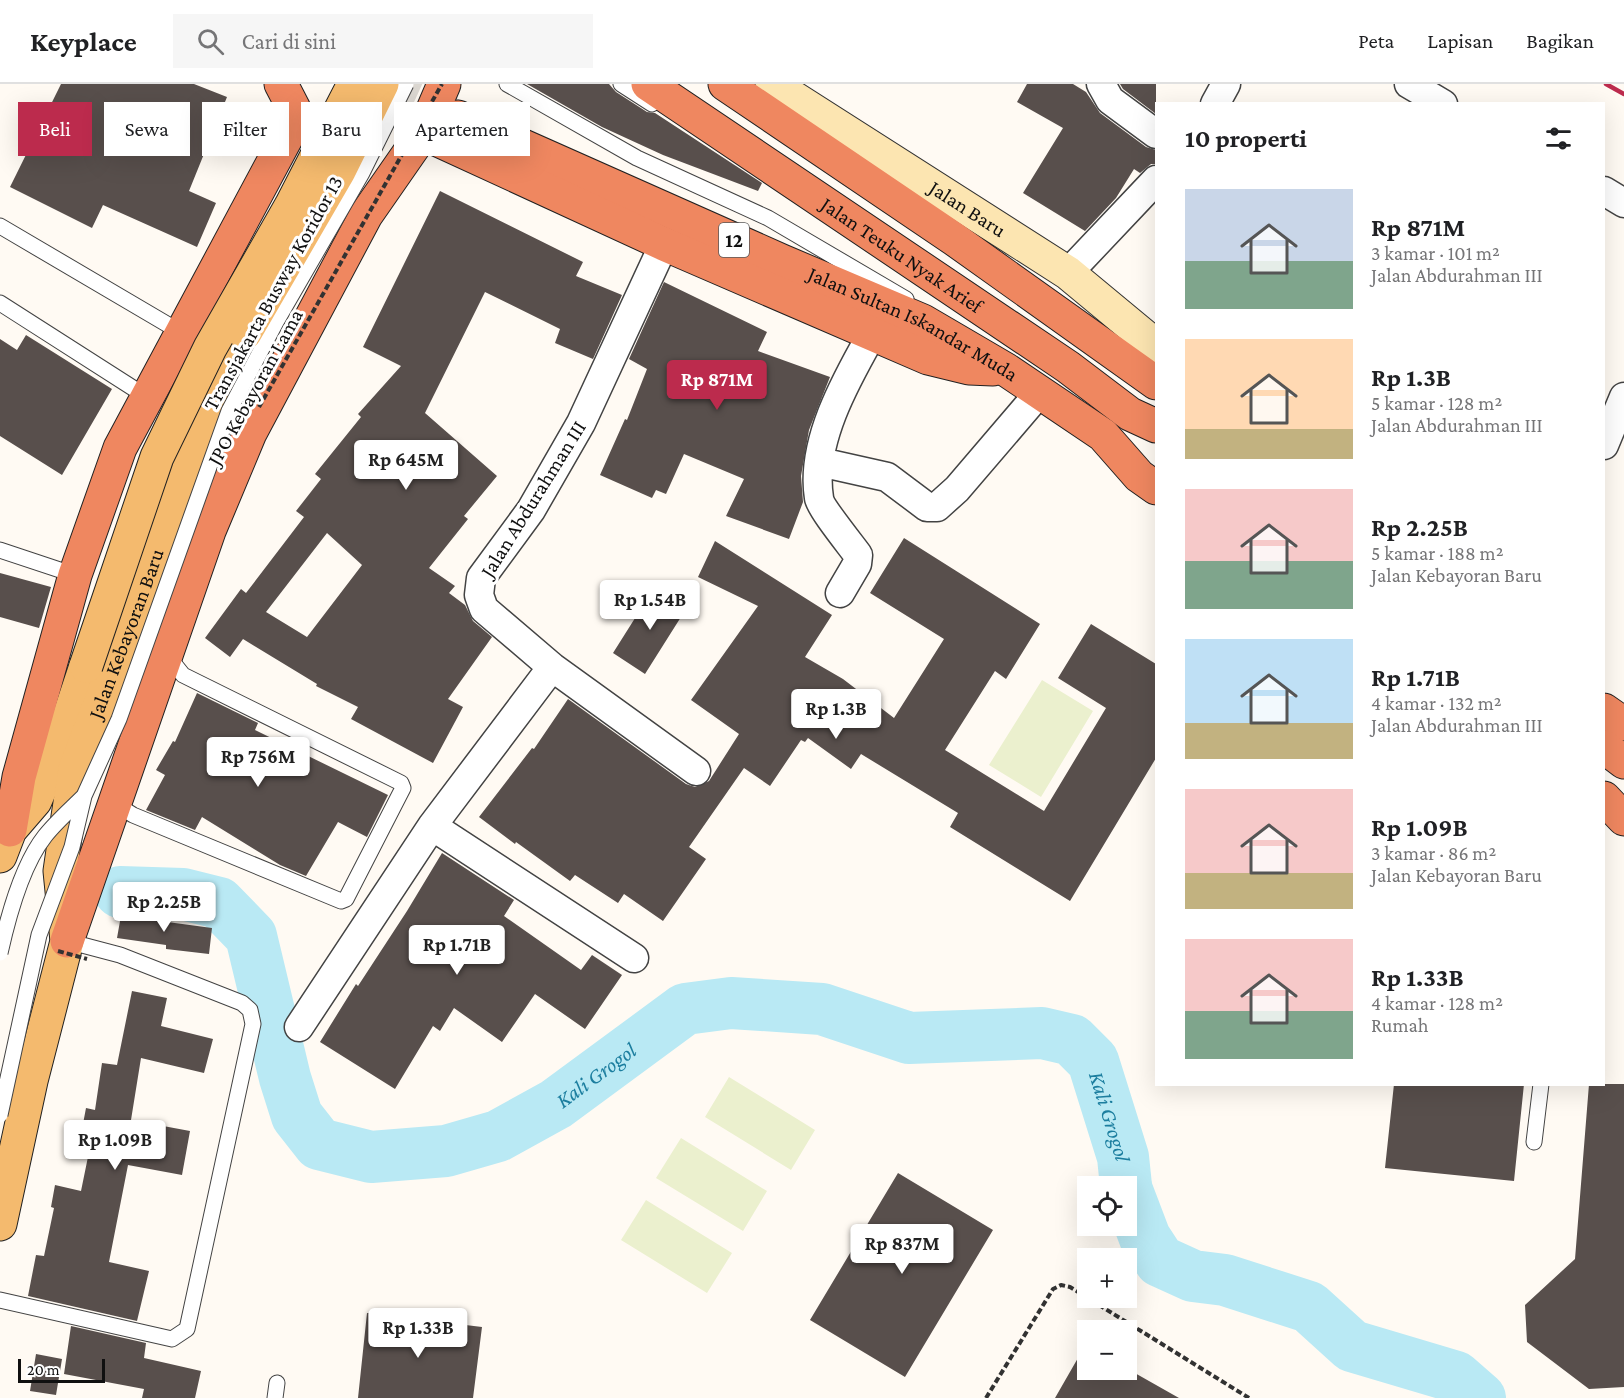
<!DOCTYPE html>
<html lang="id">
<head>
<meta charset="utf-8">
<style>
  :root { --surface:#fff; --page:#f6f6f6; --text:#202124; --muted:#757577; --line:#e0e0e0; --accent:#bc2b4d }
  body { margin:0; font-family:"Crimson Pro",serif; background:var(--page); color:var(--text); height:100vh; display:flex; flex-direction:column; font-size:22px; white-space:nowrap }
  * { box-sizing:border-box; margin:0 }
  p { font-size:20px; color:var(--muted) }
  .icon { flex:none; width:33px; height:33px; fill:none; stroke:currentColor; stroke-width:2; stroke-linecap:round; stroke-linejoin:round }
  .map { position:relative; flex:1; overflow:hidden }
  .details { position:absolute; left:1155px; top:18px; width:450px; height:984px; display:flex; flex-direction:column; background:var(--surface); border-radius:0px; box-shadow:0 6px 24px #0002 }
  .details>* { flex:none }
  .banner { position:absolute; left:18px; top:18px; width:570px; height:54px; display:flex; gap:12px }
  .tools { position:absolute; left:1077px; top:1092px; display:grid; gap:12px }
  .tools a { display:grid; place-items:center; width:60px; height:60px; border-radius:0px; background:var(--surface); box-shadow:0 6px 24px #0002; font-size:30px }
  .scale { position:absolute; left:18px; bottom:15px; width:87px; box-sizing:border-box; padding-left:6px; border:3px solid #101010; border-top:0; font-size:16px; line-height:21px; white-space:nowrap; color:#101010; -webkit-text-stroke:4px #fff; paint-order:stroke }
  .price { position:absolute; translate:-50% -51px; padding:0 14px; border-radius:6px; background:#fff; color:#222; font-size:20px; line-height:39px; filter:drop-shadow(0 2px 3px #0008) }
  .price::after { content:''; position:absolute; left:50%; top:36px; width:18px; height:14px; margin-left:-9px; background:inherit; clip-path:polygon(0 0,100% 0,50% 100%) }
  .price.active { background:var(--accent); color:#fff }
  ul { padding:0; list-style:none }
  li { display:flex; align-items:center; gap:18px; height:150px; padding:0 30px }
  li span { display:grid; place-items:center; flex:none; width:168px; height:120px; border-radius:0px; color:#555 }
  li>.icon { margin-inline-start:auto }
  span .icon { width:72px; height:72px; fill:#fffc; stroke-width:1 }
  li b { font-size:26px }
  h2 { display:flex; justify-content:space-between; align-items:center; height:72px; padding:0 30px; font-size:26px }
  .tag { padding:0 21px; border-radius:0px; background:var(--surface); box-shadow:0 6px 24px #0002; font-size:21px; line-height:54px }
  .tag.active { background:var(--accent); color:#fff }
  header { display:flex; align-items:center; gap:36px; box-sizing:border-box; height:84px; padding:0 30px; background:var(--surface); border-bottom:2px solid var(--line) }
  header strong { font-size:28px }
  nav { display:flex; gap:33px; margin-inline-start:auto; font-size:21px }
  .search { width:420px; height:54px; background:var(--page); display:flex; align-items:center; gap:15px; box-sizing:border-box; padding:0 21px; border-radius:0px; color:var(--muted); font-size:22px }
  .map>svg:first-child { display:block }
  .pitch { fill:#ebf0ce }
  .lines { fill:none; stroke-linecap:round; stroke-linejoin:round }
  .river { stroke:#b9e9f4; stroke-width:52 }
  .building { fill:#584f4c; fill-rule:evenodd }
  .highway-tunnel { stroke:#dbd7d1; stroke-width:33; stroke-dasharray:33 16; stroke-linecap:butt }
  .lane-casing { stroke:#434343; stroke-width:17 }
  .street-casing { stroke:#434343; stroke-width:31 }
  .secondary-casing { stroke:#323232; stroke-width:35 }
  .primary-casing { stroke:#212121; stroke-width:35 }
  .highway-casing { stroke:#212121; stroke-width:35 }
  .path { stroke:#323232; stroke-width:4; stroke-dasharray:6 3; stroke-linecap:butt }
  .lane { stroke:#fff; stroke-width:15 }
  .street { stroke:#fff; stroke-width:28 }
  .secondary { stroke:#fce5b1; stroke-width:33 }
  .primary { stroke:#f4ba6e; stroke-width:33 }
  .highway { stroke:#ef8760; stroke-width:33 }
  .rail { stroke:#bc2b4d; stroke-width:4.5 }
  .lane-bridge-casing { stroke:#434343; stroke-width:17; stroke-linecap:butt }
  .primary-bridge-casing { stroke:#212121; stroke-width:35; stroke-linecap:butt }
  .path-bridge { stroke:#323232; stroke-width:4; stroke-dasharray:6 3; stroke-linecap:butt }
  .lane-bridge { stroke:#fff; stroke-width:15 }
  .primary-bridge { stroke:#f4ba6e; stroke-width:33 }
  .labels { text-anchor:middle; stroke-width:6; stroke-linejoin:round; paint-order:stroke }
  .shield { fill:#fff; stroke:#585858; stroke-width:1.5 }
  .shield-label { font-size:20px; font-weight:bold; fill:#101010 }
  .street-label { font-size:21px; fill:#101010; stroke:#fff }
  .water-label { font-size:22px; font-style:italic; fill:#1c7e9f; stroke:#fff }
</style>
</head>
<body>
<header>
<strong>Keyplace</strong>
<div class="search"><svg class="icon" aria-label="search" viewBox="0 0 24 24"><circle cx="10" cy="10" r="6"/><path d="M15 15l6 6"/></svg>Cari di sini</div>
<nav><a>Peta</a><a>Lapisan</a><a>Bagikan</a></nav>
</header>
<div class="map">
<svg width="1624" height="1314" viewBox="0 0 1624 1314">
  <rect width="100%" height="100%" fill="#fffaf3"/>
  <path class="pitch" d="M 1042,596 L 1093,627 L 1041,713 L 989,681 Z
    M 729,993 L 815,1046 L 791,1086 L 705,1033 Z
    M 681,1054 L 767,1107 L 743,1147 L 656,1094 Z
    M 646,1116 L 732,1169 L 707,1209 L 621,1156 Z"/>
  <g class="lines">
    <g class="river">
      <path id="s1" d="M 120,808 L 183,810 L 219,819 L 251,852 L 285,994 L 297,1032 L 319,1060 L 371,1073 L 446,1067 L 498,1052 L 556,1020 L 685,925 L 731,919 L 822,925 L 909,954 L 1042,949 L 1072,956 L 1093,977 L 1123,1073 L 1126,1102"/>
      <path d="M 1126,1104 L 1145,1154 L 1160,1177 L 1193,1192 L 1225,1196 L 1309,1223 L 1352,1262 L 1456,1293 L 1480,1314"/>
    </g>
  </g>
  <path class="building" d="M 61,0 L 194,0 L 227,13 L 189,107 L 216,119 L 197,163 L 103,121 L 92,144 L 10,103 Z
    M 527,0 L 609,0 L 616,8 L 647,28 L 655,29 L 762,99 L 758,107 L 663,71 L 602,43 Z
    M 1027,0 L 1073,0 L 1086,8 L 1100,29 L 1146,63 L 1156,66 L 1156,80 L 1151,80 L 1140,89 L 1134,85 L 1116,114 L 1085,147 L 1023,109 L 1063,44 L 1017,18 Z
    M 1120,0 L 1156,0 L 1156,30 L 1123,5 Z
    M 440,107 L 583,178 L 576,192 L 622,211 L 593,275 L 555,259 L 560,245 L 485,208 L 425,329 L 497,392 L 464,432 L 468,435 L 429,484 L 455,502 L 449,509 L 465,521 L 473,537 L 492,553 L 448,615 L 463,623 L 433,679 L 351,635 L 358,623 L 316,602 L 317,600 L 243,555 L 230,573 L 205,554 L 241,505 L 246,509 L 304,433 L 296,427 L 321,395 L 315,390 L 361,333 L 358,330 L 401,282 L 363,263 ZM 327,449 L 362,481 L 307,553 L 266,528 Z
    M 664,198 L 767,248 L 758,267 L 830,293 L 809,346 L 801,392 L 803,418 L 789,455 L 726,432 L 744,395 L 684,370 L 666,410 L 656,406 L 652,414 L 600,391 L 625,335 L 627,336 L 647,285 L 629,275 Z
    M 26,251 L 112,305 L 62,391 L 0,352 L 0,255 L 17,266 Z
    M 904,454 L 1040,540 L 1006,595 L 995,587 L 945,666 L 1044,727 L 1106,624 L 1058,594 L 1091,540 L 1156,580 L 1156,674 L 1070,817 L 950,743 L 958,729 L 861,670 L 851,685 L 808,654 L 805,658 L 801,656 L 770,702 L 744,684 L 689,763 L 706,775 L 663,837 L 624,810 L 618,819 L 575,791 L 570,797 L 516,758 L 515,760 L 479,733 L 532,664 L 534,665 L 568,615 L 686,700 L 695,703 L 709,697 L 739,650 L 691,616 L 758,522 L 698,493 L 715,457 L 832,531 L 805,573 L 843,595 L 894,634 L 944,555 L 870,509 Z
    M 0,489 L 51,503 L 39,544 L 0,533 Z
    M 654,504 L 686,525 L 645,590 L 613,569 Z
    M 197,609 L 258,639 L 255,646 L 388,711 L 367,753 L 338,738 L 306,792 L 280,781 L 202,733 L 195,746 L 146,726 L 165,691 L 156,686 L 173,657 L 175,658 Z
    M 442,769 L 514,816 L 504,832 L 581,886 L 592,871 L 622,891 L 585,945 L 535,910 L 502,958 L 454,924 L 440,947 L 433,942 L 395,1005 L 320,958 L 356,900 L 358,902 L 407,827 Z
    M 122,826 L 160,832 L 160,837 L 212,844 L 209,870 L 166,865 L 166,861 L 117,854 Z
    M 132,907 L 167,914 L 161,942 L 213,955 L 204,989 L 141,974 L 131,1036 L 190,1047 L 182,1091 L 128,1081 L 109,1178 L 149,1187 L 137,1237 L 28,1212 L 36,1171 L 44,1172 L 54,1124 L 51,1123 L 55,1101 L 81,1107 L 90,1063 L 79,1061 L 86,1024 L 95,1026 L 102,979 L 117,981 Z
    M 1394,1000 L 1524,1000 L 1514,1097 L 1385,1084 Z
    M 1589,1000 L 1624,1000 L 1624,1303 L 1589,1305 L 1527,1258 L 1525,1221 L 1575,1175 Z
    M 898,1089 L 993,1146 L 905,1293 L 810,1236 Z
    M 367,1229 L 482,1243 L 473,1314 L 358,1314 Z
    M 71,1242 L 146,1259 L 144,1274 L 201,1287 L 195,1314 L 142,1314 L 144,1305 L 64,1290 Z
    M 1086,1260 L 1088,1286 L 1126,1284 L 1179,1314 L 1055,1314 Z
    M 36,1270 L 62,1275 L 56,1311 L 30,1307 Z"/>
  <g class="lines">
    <path class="highway-tunnel" d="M 386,0 L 458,33"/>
    <g class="lane-casing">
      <path id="lane" d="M 507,0 L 637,74 L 768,134 L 906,215
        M 621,0 L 652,20
        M 0,142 L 182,249
        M 0,219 L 147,313
        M 0,466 L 75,491
        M 114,719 L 133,731 L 341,817 L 346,815 L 403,704 L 401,699 L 183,591 L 167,571
        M 1534,1058 L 1541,1000
        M 0,1216 L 172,1255 L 187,1245 L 253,940 L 250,926 L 242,919 L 120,871 L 67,857
        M 275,1314 L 277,1299"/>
    </g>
    <g class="street-casing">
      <path id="street" d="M 1101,0 L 1110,16 L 1156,50
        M 1409,0 L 1443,20
        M 1215,20 L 1226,0
        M 1604,107 L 1624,119
        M 664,160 L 581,339 L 531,426 L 481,494 L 479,511 L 484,525 L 552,583 L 696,687
        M 1068,189 L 1156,96
        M 1604,361 L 1624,313
        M 820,378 L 887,393 L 927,423 L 937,423 L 957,405 L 1040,308
        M 840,509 L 857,480 L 858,471 C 850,460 820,423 819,414 C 810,359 846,296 872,250
        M 432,742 L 634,874
        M 299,943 L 432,742 L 552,583"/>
    </g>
    <g class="secondary-casing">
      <g id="secondary">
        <path id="s2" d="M 772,0 L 1068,189 L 1156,262"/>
      </g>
    </g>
    <g class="primary-casing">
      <g id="primary">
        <path d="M 0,772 L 10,746 L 35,717 L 62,654 L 86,582"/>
        <path id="s3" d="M 0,1140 L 31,997 L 67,857 L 60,787 L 75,685 L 145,501 L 183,392 L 210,324 L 245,249"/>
      </g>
    </g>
    <g class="highway-casing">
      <g id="highway">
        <path id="s4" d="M 648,0 L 1068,283 L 1130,330 L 1156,342"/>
        <path d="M 725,0 L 954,155 L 1156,299"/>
        <path id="s5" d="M 458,33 L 782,177 L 923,237 L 1005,285 L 1103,351 L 1139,392 L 1156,404"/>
        <path d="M 423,49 L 664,160 L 928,274 L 969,284 L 993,285"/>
        <path d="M 1604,626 L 1624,640"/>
        <path d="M 1604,663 L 1624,678"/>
        <path d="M 1604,714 L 1624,735"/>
        <path d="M 10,746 L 19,693 L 75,491 L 120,364 L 291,45 L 294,25 L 281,0"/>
        <path d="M 67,857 L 209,447 L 250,349 L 366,131 L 423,49 L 444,0"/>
      </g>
    </g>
    <path class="path" d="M 986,1314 L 1053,1205 L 1061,1201 L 1070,1203 L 1249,1314"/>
    <use href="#lane" class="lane"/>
    <use href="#street" class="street"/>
    <use href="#secondary" class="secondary"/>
    <use href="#primary" class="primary"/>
    <use href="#highway" class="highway"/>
    <path class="rail" d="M 1606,0 L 1624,10"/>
    <g class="lane-bridge-casing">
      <path id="lane-bridge" d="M 0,869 C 8,833 22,781 45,752 C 56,738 71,725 84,712
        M 0,1031 L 39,851 L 72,763 L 84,712 L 119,635 L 229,327 L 276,238 L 362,89 L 406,0"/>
    </g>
    <g class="primary-bridge-casing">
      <path id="primary-bridge" d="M 245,249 L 339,87 L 382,0
        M 86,582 L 157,373 L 210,264 L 291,122 L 354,0"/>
    </g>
    <path class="path-bridge" d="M 259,323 L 442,0
      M 58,867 L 87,875"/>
    <use href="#lane-bridge" class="lane-bridge"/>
    <use href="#primary-bridge" class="primary-bridge"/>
  </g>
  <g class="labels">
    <rect class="shield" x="719" y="139" width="30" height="34" rx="4.5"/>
    <g class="shield-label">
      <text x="734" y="163">12</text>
    </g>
    <g class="street-label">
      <text dy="7" stroke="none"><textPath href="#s2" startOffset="232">Jalan Baru</textPath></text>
      <text dy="7" stroke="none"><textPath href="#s4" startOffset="306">Jalan Teuku Nyak Arief</textPath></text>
      <text transform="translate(273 209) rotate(-61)" y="7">Transjakarta Busway Koridor 13</text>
      <text dy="7" stroke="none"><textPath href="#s5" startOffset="500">Jalan Sultan Iskandar Muda</textPath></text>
      <text transform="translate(255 303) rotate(-61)" y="7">JPO Kebayoran Lama</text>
      <text transform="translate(533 415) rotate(-58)" y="7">Jalan Abdurahman III</text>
      <text dy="7" stroke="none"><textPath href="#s3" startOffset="609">Jalan Kebayoran Baru</textPath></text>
    </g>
    <g class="water-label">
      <text dy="8" stroke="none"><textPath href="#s1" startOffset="666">Kali Grogol</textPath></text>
      <text dy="8" stroke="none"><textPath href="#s1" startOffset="1258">Kali Grogol</textPath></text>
    </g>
  </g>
</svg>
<div class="tools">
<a><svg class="icon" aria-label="locate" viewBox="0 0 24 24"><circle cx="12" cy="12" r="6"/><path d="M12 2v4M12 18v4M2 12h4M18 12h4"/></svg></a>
<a>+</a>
<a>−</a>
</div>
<div class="scale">20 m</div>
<b class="price active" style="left:717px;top:327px">Rp 871M</b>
<b class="price" style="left:406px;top:407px">Rp 645M</b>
<b class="price" style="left:650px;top:547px">Rp 1.54B</b>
<b class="price" style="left:836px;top:656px">Rp 1.3B</b>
<b class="price" style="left:258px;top:704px">Rp 756M</b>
<b class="price" style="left:164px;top:849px">Rp 2.25B</b>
<b class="price" style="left:457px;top:892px">Rp 1.71B</b>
<b class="price" style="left:115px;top:1087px">Rp 1.09B</b>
<b class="price" style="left:902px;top:1191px">Rp 837M</b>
<b class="price" style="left:418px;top:1275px">Rp 1.33B</b>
<div class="banner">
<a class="tag active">Beli</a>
<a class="tag">Sewa</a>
<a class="tag">Filter</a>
<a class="tag">Baru</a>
<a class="tag">Apartemen</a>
</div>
<section class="details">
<h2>10 properti<svg class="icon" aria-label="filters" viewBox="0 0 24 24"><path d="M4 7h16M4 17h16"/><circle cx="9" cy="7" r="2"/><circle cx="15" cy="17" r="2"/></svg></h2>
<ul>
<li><span style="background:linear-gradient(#c9d6e8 60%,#7fa58c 0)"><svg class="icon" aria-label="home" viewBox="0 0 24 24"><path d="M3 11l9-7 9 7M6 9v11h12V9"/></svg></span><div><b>Rp 871M</b><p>3 kamar · 101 m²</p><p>Jalan Abdurahman III</p></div></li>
<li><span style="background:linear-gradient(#ffd9b3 75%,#c2b280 0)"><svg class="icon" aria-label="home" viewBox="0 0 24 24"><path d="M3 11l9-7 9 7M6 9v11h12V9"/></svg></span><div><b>Rp 1.3B</b><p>5 kamar · 128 m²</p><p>Jalan Abdurahman III</p></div></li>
<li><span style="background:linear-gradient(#f6c9c9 60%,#7fa58c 0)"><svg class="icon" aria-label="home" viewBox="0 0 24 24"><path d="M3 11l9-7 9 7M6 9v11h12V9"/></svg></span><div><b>Rp 2.25B</b><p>5 kamar · 188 m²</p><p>Jalan Kebayoran Baru</p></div></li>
<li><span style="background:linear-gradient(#bfe0f5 70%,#c2b280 0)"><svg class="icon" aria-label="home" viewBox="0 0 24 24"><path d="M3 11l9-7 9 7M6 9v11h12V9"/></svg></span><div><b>Rp 1.71B</b><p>4 kamar · 132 m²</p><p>Jalan Abdurahman III</p></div></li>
<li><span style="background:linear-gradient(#f6c9c9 70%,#c2b280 0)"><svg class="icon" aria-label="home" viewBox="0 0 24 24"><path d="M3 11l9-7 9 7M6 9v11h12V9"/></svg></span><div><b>Rp 1.09B</b><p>3 kamar · 86 m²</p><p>Jalan Kebayoran Baru</p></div></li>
<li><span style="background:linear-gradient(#f6c9c9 60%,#7fa58c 0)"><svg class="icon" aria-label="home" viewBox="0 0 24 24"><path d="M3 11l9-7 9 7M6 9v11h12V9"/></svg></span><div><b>Rp 1.33B</b><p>4 kamar · 128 m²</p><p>Rumah</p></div></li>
</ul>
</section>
</div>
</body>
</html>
